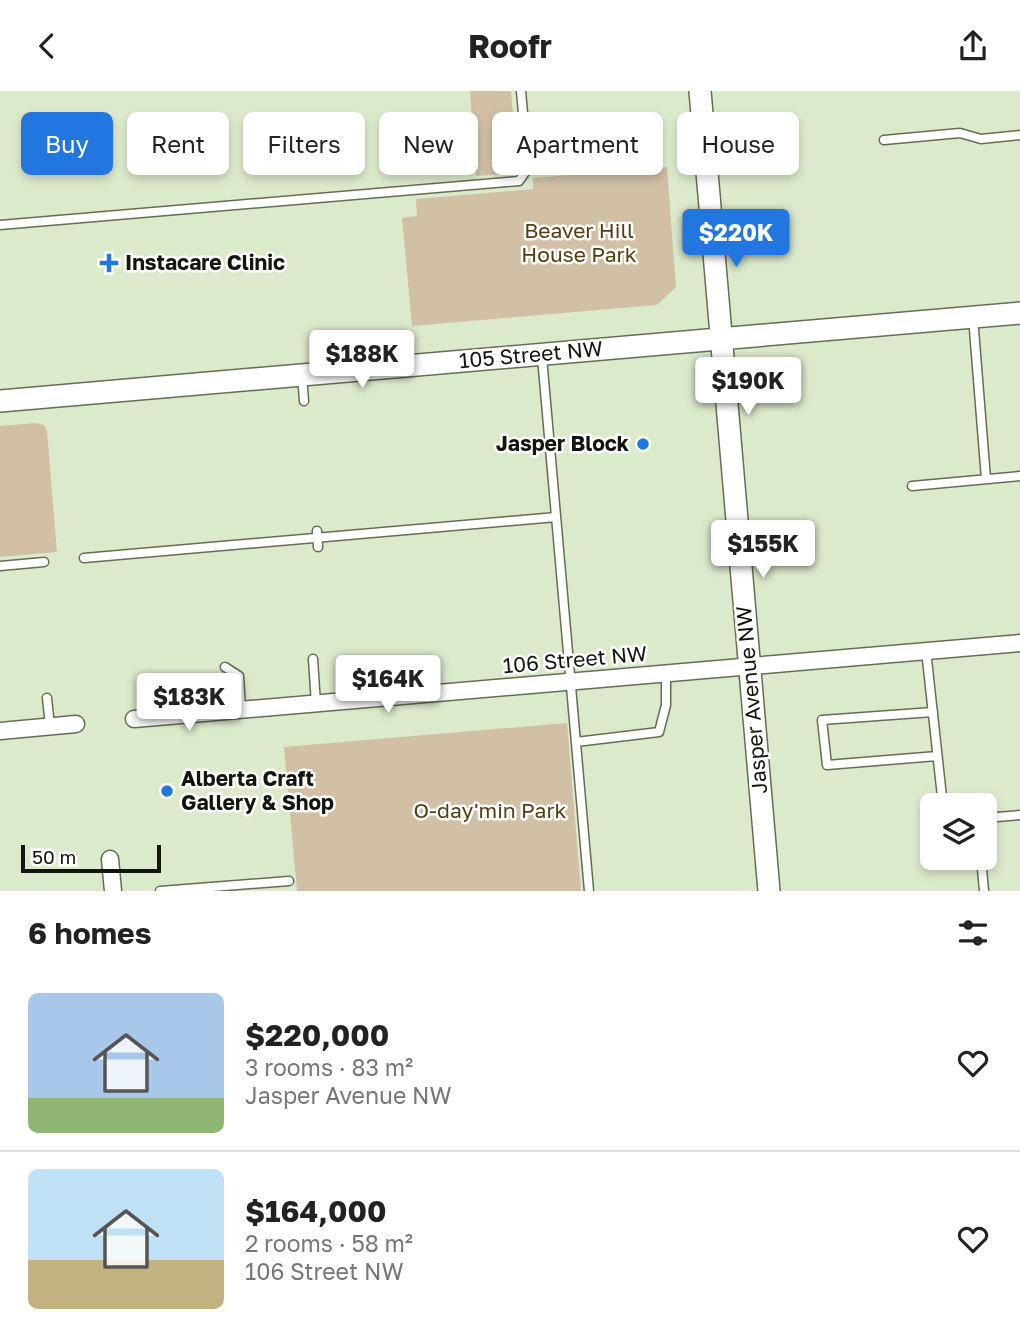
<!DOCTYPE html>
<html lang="en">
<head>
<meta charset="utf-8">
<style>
  :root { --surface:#fff; --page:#f6f6f6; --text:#222; --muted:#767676; --line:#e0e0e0; --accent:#2276e0 }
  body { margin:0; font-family:"Golos Text",sans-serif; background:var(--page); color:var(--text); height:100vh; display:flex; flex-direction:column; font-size:26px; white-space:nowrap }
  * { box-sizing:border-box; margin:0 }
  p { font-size:23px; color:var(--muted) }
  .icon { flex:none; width:38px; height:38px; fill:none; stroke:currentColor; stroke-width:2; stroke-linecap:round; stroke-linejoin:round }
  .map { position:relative; height:800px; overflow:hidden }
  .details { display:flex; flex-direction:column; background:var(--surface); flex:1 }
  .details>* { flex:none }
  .hud { position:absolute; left:21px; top:21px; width:978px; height:63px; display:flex; gap:14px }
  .buttons { position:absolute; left:920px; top:702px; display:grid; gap:14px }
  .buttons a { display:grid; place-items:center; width:77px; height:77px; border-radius:10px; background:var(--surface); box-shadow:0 4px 10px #0003; font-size:35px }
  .scale { position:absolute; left:21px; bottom:18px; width:140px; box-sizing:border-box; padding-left:7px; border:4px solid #11150b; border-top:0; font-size:19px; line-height:24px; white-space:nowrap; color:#11150b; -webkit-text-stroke:5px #fff; paint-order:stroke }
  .price { position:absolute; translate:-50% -60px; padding:0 16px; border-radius:7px; background:#fff; color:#222; font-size:23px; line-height:46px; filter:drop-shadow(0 2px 4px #0008) }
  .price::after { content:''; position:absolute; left:50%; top:42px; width:21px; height:16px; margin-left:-10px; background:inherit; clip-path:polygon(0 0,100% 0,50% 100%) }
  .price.on { background:var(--accent); color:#fff }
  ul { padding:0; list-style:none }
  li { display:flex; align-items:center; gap:21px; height:175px; padding:0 28px }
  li+li { border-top:2px solid var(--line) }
  li span { display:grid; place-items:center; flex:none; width:196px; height:140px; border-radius:10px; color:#555 }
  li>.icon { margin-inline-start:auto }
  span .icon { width:84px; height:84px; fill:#fffc; stroke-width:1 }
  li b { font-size:30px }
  h2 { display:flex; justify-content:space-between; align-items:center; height:84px; padding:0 28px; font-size:30px }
  .chip { padding:0 24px; border-radius:10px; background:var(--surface); box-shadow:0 4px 10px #0003; font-size:24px; line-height:63px }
  .chip.on { background:var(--accent); color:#fff }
  header { display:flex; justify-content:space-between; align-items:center; height:91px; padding:0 28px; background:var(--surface); font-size:32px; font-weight:700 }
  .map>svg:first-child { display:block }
  .green { fill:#d1bfa6 }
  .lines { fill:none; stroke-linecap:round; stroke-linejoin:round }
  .lane-casing { stroke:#636e54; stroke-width:11 }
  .street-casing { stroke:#636e54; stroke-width:19 }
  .secondary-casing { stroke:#636e54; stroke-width:24 }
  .lane { stroke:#fff; stroke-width:8 }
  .street { stroke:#fff; stroke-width:16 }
  .secondary { stroke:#fff; stroke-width:21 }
  .poi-dot { fill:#2276e0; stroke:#fff; stroke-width:2.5 }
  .labels { text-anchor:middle; stroke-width:5; stroke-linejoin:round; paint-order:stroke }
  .park-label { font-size:21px; fill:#563b0f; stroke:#fff }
  .poi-label { font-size:21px; font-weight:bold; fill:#11150b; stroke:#fff; text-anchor:start }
  .street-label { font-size:21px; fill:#11150b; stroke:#fff }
</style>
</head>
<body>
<header><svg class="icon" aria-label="back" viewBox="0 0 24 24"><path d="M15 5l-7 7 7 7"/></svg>Roofr<svg class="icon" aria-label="share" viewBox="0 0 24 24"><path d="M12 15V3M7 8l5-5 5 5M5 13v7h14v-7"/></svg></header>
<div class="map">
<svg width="1020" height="800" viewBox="0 0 1020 800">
  <rect width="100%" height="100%" fill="#dceacc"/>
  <path class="green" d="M 470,0 L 511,0 L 518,82 L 476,85 Z
    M 667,76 L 676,196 L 657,214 L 412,235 L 402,127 L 417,125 L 416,108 L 533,98 L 533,87 Z
    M 36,332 L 44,334 L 47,340 L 57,461 L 0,466 L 0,335 Z
    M 567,632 L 581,800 L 297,800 L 284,656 Z"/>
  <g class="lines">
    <g class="lane-casing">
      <path id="lane" d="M 884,49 L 960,42 L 981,48 L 1020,44
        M 0,134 L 519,90 L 528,77 L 521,0
        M 973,226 L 986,388
        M 542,266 L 589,800
        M 302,285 L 304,310
        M 912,395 L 1020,385
        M 317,440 L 318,456
        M 84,467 L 556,426
        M 0,475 L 44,471
        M 926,559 L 942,706 L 948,714
        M 313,568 L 316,613
        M 225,576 L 239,585 L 241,619
        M 200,597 L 202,622
        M 158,599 L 160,626
        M 47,607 L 50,635
        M 933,621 L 822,629 L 827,674 L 937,665
        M 576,651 L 659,641 L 666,614 L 666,582
        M 985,727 L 1020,724
        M 981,766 L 984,800
        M 160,800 L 289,790"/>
    </g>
    <g class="street-casing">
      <path id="street" d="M 134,628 L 1020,552
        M 0,640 L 76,633
        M 110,768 L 113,800"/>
    </g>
    <g class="secondary-casing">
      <path id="secondary" d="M 700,0 L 769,800
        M 0,310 L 1020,222"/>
    </g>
    <use href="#lane" class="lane"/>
    <use href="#street" class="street"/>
    <use href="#secondary" class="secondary"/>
  </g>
  <g class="poi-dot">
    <path d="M105.5 161.5h7v7h7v7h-7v7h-7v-7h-7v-7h7z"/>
    <circle cx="643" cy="353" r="7"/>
    <circle cx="167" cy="700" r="7"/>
  </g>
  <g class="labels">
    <g class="park-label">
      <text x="579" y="147">Beaver Hill<tspan x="579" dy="24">House Park</tspan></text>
      <text x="490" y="727">O-day'min Park</text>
    </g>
    <g class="poi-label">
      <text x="125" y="179">Instacare Clinic</text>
      <text x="629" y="360" text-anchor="end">Jasper Block</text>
      <text x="181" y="695">Alberta Craft<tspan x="181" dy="24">Gallery &amp; Shop</tspan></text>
    </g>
    <g class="street-label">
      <text transform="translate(531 264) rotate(-5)" y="7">105 Street NW</text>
      <text transform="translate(575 569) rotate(-5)" y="7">106 Street NW</text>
      <text transform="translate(752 609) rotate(-95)" y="7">Jasper Avenue NW</text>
    </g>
  </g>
</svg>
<div class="buttons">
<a><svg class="icon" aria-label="layers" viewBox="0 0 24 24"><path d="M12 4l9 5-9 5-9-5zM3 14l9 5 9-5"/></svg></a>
</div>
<div class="scale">50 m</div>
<b class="price on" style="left:736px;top:178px">$220K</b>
<b class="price" style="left:362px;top:299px">$188K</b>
<b class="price" style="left:748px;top:326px">$190K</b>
<b class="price" style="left:763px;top:489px">$155K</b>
<b class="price" style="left:388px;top:624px">$164K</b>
<b class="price" style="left:189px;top:642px">$183K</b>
<div class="hud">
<a class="chip on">Buy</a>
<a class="chip">Rent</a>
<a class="chip">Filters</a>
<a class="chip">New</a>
<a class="chip">Apartment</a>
<a class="chip">House</a>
</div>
</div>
<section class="details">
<h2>6 homes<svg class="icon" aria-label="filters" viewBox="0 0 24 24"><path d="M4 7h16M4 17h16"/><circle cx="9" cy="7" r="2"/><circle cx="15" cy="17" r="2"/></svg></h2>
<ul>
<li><span style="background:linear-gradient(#a9c7e8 75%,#8fb573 0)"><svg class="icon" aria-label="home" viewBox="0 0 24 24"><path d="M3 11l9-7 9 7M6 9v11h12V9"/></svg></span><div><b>$220,000</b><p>3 rooms · 83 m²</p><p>Jasper Avenue NW</p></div><svg class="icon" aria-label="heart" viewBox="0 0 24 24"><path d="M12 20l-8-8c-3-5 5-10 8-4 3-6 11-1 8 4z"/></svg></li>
<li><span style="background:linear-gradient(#bfe0f5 65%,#c2b280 0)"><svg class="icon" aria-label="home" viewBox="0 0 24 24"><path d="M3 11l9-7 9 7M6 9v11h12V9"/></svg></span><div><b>$164,000</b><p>2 rooms · 58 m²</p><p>106 Street NW</p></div><svg class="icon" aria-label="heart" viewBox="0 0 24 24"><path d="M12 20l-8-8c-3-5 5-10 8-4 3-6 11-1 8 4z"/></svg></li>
</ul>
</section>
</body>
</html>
